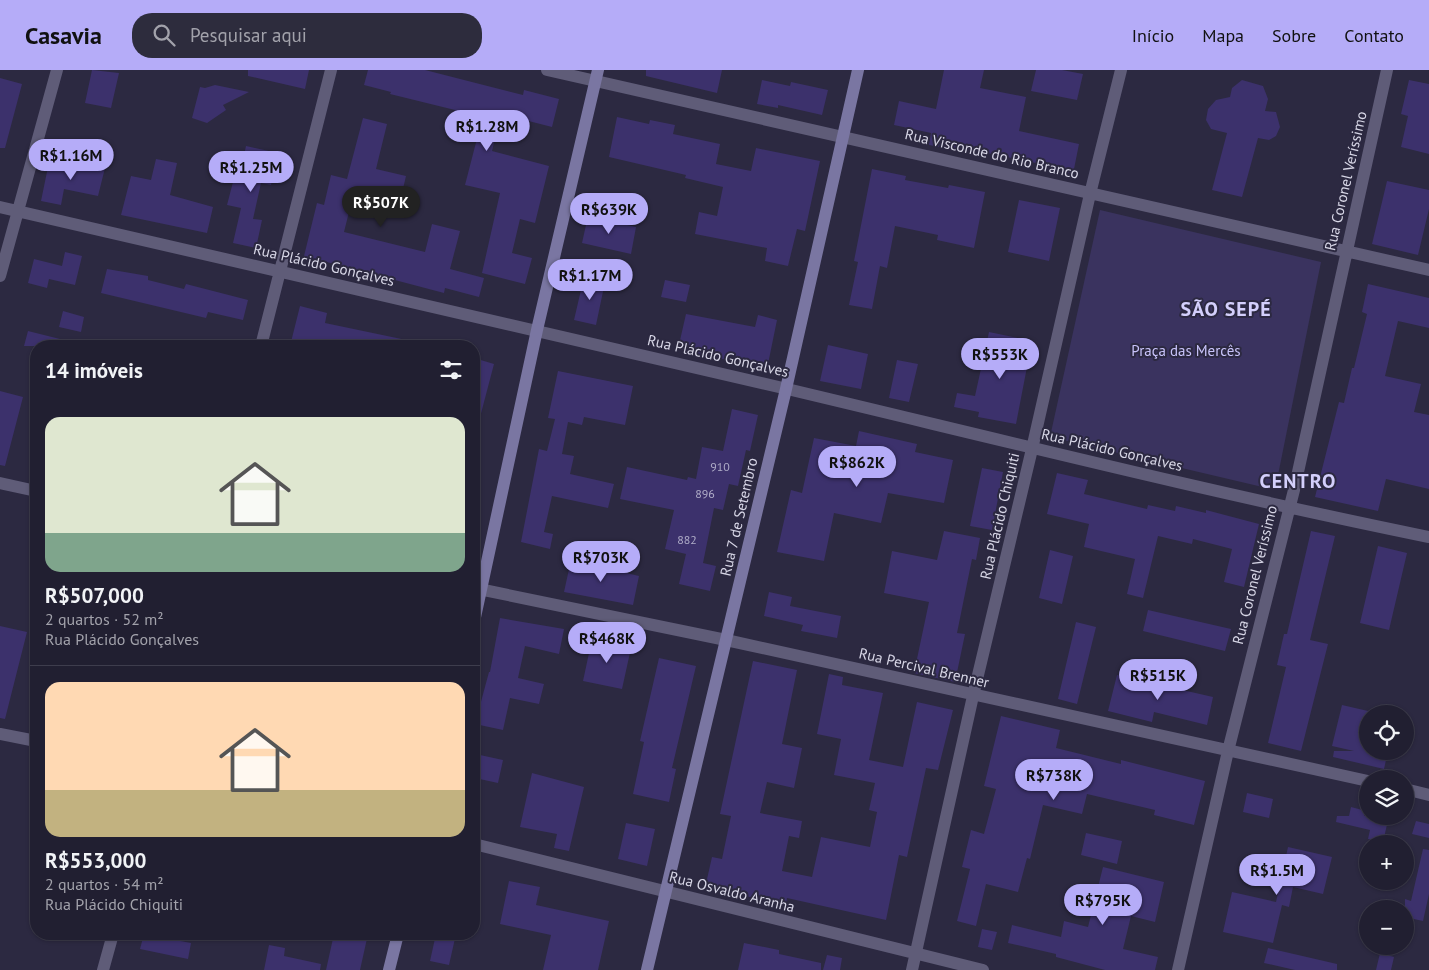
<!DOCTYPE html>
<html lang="pt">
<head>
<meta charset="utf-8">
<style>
  :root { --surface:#211f31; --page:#2d2c3d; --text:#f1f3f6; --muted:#a2a2ab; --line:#3e3d4d; --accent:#b5acf8 }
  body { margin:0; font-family:"PT Sans",sans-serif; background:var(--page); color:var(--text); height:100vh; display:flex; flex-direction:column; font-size:19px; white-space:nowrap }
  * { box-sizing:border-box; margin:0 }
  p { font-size:16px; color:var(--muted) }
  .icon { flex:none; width:28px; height:28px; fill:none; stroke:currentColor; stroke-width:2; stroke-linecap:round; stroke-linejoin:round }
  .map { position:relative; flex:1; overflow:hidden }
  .panel { position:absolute; left:30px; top:270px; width:450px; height:600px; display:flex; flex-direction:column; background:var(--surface); border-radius:20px; box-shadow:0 1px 4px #0004,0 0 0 1px var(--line) }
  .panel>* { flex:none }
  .buttons { position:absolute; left:1359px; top:635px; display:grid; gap:10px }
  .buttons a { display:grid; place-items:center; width:55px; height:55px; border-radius:50%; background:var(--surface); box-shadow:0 1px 4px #0004,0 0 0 1px var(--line); font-size:25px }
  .price { position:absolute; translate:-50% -42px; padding:0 11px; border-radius:18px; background:var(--accent); color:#111; font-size:16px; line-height:32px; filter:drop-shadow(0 1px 2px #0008) }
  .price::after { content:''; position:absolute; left:50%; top:30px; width:15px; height:11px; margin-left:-8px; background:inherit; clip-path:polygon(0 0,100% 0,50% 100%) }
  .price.on { background:#222; color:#fff }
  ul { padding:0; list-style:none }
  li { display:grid; align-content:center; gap:10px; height:265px; padding:0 15px }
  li+li { border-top:1px solid var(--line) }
  li span { display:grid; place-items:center; height:155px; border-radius:15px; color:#555 }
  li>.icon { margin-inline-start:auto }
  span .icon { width:90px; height:90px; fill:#fffc; stroke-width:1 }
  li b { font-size:21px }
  h2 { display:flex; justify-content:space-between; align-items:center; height:60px; padding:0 15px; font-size:21px }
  header { display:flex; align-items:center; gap:30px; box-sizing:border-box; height:70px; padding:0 25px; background:var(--accent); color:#111 }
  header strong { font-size:24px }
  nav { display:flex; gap:28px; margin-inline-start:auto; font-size:18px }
  .search { width:350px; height:45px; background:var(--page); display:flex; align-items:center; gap:12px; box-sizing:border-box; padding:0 18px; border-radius:20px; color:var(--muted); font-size:19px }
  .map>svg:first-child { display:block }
  .green { fill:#3a335f }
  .building { fill:#3c316c }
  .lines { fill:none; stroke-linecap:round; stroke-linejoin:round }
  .minor { stroke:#5f5c78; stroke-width:12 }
  .secondary { stroke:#7a76a2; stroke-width:12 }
  .labels { text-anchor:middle; stroke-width:4; stroke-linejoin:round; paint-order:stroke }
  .number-label { font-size:12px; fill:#b0adc8 }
  .street-label { font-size:15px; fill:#d7d6e6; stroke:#2c2941 }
  .park-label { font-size:15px; fill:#c8c3fa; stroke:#2c2941 }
  .district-label { font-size:20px; font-weight:bold; letter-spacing:1px; fill:#d3cffb; stroke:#2c2941 }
</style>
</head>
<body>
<header>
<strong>Casavia</strong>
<div class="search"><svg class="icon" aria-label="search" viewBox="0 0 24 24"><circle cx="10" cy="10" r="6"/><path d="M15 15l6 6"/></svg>Pesquisar aqui</div>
<nav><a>Início</a><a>Mapa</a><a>Sobre</a><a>Contato</a></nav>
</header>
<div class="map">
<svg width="1429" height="900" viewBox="0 0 1429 900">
  <rect width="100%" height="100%" fill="#2c2941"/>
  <path class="green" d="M 1100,140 L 1321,192 L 1275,420 L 1050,367 Z"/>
  <path class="building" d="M 92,0 L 119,3 L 111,38 L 85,33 Z
    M 248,0 L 309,0 L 305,19 L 248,6 Z
    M 368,0 L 425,0 L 523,25 L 524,20 L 559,29 L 552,57 L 501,44 L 492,81 L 549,96 L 535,153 L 520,149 L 512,183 L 532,188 L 525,214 L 482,203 L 500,123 L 465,115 L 480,57 L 452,50 L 455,40 L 390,24 L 391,22 L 364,15 Z
    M 646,0 L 722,0 L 717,23 L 646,6 Z
    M 944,0 L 984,0 L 980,18 L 1026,27 L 1019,61 L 1079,74 L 1073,104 L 1035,96 L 1036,93 L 967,79 L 967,82 L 929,75 L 931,63 L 894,55 L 899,31 L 936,39 Z
    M 1036,0 L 1062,0 L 1083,4 L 1077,30 L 1031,21 Z
    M 0,8 L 22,14 L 5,78 L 0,78 Z
    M 762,10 L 790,16 L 791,12 L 828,20 L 822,45 L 778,35 L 778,38 L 757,34 Z
    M 1242,10 L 1263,16 L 1268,29 L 1265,41 L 1276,42 L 1280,57 L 1276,66 L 1269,70 L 1258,68 L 1242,127 L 1212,120 L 1227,63 L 1211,59 L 1206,50 L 1208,39 L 1216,30 L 1230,27 L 1232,18 Z
    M 1409,10 L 1429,14 L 1429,84 L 1401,77 L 1408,46 L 1401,44 Z
    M 215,15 L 249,22 L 223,35 L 226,40 L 207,53 L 192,48 L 200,17 L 205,18 Z
    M 617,47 L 649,54 L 650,50 L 675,55 L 673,64 L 720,74 L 716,94 L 751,101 L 756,78 L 820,91 L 805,161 L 797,159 L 788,196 L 765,191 L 767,178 L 695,164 L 699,142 L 717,146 L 723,117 L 685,108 L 686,105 L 609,87 Z
    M 363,48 L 387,54 L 376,99 L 406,106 L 402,123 L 375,116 L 369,139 L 351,134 L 344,162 L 425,182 L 432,154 L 460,161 L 450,199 L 484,208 L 479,227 L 445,218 L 444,223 L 304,186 L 317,133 L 324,135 L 331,105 L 347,109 Z
    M 246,76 L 278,83 L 271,115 L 261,113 L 253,149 L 262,150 L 256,178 L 233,173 L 241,138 L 227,135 L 233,112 L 238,113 Z
    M 156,89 L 177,93 L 170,125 L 213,137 L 207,163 L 121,145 L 131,106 L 151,110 Z
    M 49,92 L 78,98 L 79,92 L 105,98 L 98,126 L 64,119 L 61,135 L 41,131 Z
    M 872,99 L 906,106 L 905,110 L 948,118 L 949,115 L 985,122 L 974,178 L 937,170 L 938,165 L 895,156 L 887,198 L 880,196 L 872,239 L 849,235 L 858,192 L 854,191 Z
    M 1387,111 L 1429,120 L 1429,139 L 1418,185 L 1372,174 Z
    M 1019,130 L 1060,138 L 1049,191 L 1008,182 Z
    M 588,146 L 636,157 L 631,184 L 582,173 Z
    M 65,182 L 82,186 L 75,215 L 49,209 L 47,218 L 28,213 L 34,189 L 62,196 Z
    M 107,199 L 148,206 L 148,210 L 184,219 L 186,214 L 248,230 L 243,250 L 208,242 L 206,248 L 101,223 Z
    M 584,207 L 605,212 L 596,255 L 574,250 Z
    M 665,210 L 690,215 L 686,232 L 661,227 Z
    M 1368,214 L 1429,228 L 1429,258 L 1398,251 L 1385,306 L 1421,314 L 1414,342 L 1429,345 L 1429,419 L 1386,409 L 1378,441 L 1315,427 L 1339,332 L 1344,333 L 1352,298 L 1354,298 L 1367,244 L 1362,242 Z
    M 300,236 L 327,243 L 325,253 L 411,271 L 411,276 L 310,276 L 291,272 Z
    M 63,241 L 84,247 L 81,262 L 59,257 Z
    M 686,244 L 755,257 L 758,245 L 777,250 L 768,294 L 733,286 L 732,291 L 678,279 Z
    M 28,261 L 68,271 L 68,276 L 24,276 Z
    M 989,262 L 1032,271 L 1016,354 L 978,347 L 979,342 L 954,337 L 957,323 L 975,326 Z
    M 828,275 L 868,284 L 861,319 L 820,311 Z
    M 474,288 L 494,294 L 479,351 L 474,351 Z
    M 897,290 L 918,294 L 909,332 L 889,328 Z
    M 558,301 L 633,316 L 625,355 L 584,347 L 582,355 L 568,352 L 562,384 L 574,386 L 570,404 L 614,414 L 608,438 L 552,426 L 544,462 L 553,464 L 550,479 L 521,472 L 539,379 L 547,381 L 555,349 L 548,348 Z
    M 0,321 L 23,327 L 5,396 L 0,395 Z
    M 732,339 L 758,345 L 750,381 L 746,380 L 738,416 L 729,414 L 723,440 L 714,438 L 703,493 L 716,496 L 710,521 L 679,514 L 686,484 L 665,479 L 674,440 L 620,429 L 627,397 L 687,410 L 688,407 L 696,409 L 702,377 L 723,381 Z
    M 859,361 L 917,374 L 915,382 L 953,390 L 944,433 L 888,423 L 881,453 L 834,443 L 824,491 L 777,482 L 791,420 L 802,423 L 814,368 L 856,376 Z
    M 982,398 L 1003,402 L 992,460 L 970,456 Z
    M 1057,403 L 1088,410 L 1084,424 L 1147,439 L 1148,435 L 1175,441 L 1176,436 L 1206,443 L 1206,440 L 1259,454 L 1244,517 L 1224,512 L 1232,479 L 1193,469 L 1192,474 L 1158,466 L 1143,528 L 1127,524 L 1135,489 L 1084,477 L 1089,454 L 1047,444 Z
    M 944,461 L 980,468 L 976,490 L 972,489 L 957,563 L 965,564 L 955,612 L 914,603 L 929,532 L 884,523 L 892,481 L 937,490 Z
    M 1311,461 L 1335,466 L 1310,570 L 1328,574 L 1301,681 L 1268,673 L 1286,597 L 1277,595 L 1284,564 L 1287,564 Z
    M 1378,476 L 1407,483 L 1389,560 L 1360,553 Z
    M 1050,480 L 1073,486 L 1062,534 L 1039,528 Z
    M 571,490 L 639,506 L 633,535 L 564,522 Z
    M 769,522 L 792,527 L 790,536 L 841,546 L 837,568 L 801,561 L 803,555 L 764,546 Z
    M 1148,540 L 1231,559 L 1225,581 L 1143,561 Z
    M 500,548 L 564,559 L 559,584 L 525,576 L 518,608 L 544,614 L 539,634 L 510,628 L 503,660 L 475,654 L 489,602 L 490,602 Z
    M 1076,552 L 1096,557 L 1077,634 L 1058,629 Z
    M 0,556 L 27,562 L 5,649 L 0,648 Z
    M 592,569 L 631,578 L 622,619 L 583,611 Z
    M 659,588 L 696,596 L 672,698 L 676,699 L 669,732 L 633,724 L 644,672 L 640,671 Z
    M 753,591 L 797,600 L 782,674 L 802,678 L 794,718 L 767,712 L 760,743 L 802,751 L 799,768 L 789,766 L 782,801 L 812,807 L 821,767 L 870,777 L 877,742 L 869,740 L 875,713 L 834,705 L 841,669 L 817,664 L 829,604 L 843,607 L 842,615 L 883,623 L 869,690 L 903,697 L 917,632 L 953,640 L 938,700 L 926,698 L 907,787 L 899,785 L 886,850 L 787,828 L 786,834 L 705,818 L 712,787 L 722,789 L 731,746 L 720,744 Z
    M 1117,605 L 1213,627 L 1207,655 L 1154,642 L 1152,652 L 1108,641 Z
    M 1342,635 L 1368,641 L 1368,681 L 1388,681 L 1384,699 L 1333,687 L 1334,681 L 1354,681 L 1332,676 Z
    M 1001,646 L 1060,660 L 1056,678 L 1121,694 L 1121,690 L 1205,711 L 1194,755 L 1154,745 L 1155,740 L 1087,724 L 1082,744 L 1043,735 L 1030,789 L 1027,788 L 1018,822 L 986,814 L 976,856 L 957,851 L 970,799 L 962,797 L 971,760 L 984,764 L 996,719 L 984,716 Z
    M 480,685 L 503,690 L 498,713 L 475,708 Z
    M 532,703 L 584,717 L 569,781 L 554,778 L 557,764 L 520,757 Z
    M 1247,723 L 1273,729 L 1269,748 L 1243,742 Z
    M 1351,737 L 1366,741 L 1364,746 L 1389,746 L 1383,772 L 1368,769 L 1370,760 L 1336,752 L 1337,746 L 1349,746 Z
    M 1416,751 L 1429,754 L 1429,768 L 1412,764 Z
    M 626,753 L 655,759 L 647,796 L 618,789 Z
    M 1086,763 L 1122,771 L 1117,794 L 1081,785 Z
    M 1288,777 L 1332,787 L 1323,824 L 1293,817 L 1289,837 L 1282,835 L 1273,873 L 1223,862 L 1232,822 L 1276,832 Z
    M 1423,779 L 1429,780 L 1429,824 L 1423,851 L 1405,847 L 1405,829 L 1411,831 Z
    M 1103,797 L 1164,812 L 1155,852 L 1131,846 L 1123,879 L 1158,887 L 1155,900 L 1105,900 L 1056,887 L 1056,884 L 1008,873 L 1012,855 L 1061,867 L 1064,851 L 1088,857 Z
    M 509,811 L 540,817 L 536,835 L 609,851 L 598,900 L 543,900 L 551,865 L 500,854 Z
    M 982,859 L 997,862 L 992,880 L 978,877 Z
    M 144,864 L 171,864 L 170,869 L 191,873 L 188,889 L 140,879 Z
    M 334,864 L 368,864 L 360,900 L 326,900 Z
    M 436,864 L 456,864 L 449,895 L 430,891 Z
    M 744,873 L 779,880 L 779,884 L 821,893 L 821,900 L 738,900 Z
    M 269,875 L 285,878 L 284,886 L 321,894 L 320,900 L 264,900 Z
    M 1268,878 L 1337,894 L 1337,900 L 1295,900 L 1264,893 Z
    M 1380,883 L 1394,887 L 1391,900 L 1376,900 Z
    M 827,885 L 842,888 L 840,900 L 823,900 Z"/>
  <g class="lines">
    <path class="minor" d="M 547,0 L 1429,200
      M 0,137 C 261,195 522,256 783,318 C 998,369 1212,423 1429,467
      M 0,206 L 57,0
      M 261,276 L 331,0
      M 0,413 L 36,421
      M 474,518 L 726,570 L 1368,711
      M 0,664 L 36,671
      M 1405,719 L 1429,725
      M 474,774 L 983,900
      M 103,900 L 113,864
      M 912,900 L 973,626 L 1032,379 L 1090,124 L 1121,0
      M 1178,900 L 1228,681 L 1294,420 L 1387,0"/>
    <path class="secondary" d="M 474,552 L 537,260 L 598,0
      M 389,900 L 398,864
      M 647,900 L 786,319 L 858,0"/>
  </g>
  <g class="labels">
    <g class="number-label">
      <text x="720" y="401">910</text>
      <text x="705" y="428">896</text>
      <text x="687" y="474">882</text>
    </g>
    <g class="street-label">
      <text transform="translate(992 84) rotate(13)" y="5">Rua Visconde do Rio Branco</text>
      <text transform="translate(1346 111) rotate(-77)" y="5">Rua Coronel Veríssimo</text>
      <text transform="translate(324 195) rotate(13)" y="5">Rua Plácido Gonçalves</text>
      <text transform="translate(718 286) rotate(13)" y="5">Rua Plácido Gonçalves</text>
      <text transform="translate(1112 380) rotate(13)" y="5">Rua Plácido Gonçalves</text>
      <text transform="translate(1000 446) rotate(-77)" y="5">Rua Plácido Chiquiti</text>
      <text transform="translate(739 447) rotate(-77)" y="5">Rua 7 de Setembro</text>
      <text transform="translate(1255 505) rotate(-76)" y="5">Rua Coronel Veríssimo</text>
      <text transform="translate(924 598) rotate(13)" y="5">Rua Percival Brenner</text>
      <text transform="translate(732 822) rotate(14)" y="5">Rua Osvaldo Aranha</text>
    </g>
    <g class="park-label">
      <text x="1186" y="286">Praça das Mercês</text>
    </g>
    <g class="district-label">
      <text x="1226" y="246">SÃO SEPÉ</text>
      <text x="1298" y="418">CENTRO</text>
    </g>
  </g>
</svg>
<div class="buttons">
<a><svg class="icon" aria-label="locate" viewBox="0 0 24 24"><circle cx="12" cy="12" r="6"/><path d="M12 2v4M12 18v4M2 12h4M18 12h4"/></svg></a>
<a><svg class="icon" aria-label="layers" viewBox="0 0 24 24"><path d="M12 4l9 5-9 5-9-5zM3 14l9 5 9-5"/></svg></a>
<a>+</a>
<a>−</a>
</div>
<b class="price" style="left:487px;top:82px">R$1.28M</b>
<b class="price" style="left:71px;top:111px">R$1.16M</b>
<b class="price" style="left:251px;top:123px">R$1.25M</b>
<b class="price on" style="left:381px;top:158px">R$507K</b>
<b class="price" style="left:609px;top:165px">R$639K</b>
<b class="price" style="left:590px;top:231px">R$1.17M</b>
<b class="price" style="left:1000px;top:310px">R$553K</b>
<b class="price" style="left:857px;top:418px">R$862K</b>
<b class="price" style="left:601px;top:513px">R$703K</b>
<b class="price" style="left:607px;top:594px">R$468K</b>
<b class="price" style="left:1158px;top:631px">R$515K</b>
<b class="price" style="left:1054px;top:731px">R$738K</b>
<b class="price" style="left:1277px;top:826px">R$1.5M</b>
<b class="price" style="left:1103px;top:856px">R$795K</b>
<section class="panel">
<h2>14 imóveis<svg class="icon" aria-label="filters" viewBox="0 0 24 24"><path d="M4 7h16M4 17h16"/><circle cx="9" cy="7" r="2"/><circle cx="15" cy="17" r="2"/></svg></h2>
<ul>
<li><span style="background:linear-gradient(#dfe7d0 75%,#7fa58c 0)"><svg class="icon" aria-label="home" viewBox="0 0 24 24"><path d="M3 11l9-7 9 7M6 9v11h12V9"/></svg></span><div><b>R$507,000</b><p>2 quartos · 52 m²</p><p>Rua Plácido Gonçalves</p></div></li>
<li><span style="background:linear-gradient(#ffd9b3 70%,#c2b280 0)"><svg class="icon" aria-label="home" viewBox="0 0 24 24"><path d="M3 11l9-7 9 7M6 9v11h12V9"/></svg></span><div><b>R$553,000</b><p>2 quartos · 54 m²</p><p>Rua Plácido Chiquiti</p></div></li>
</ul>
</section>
</div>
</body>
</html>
